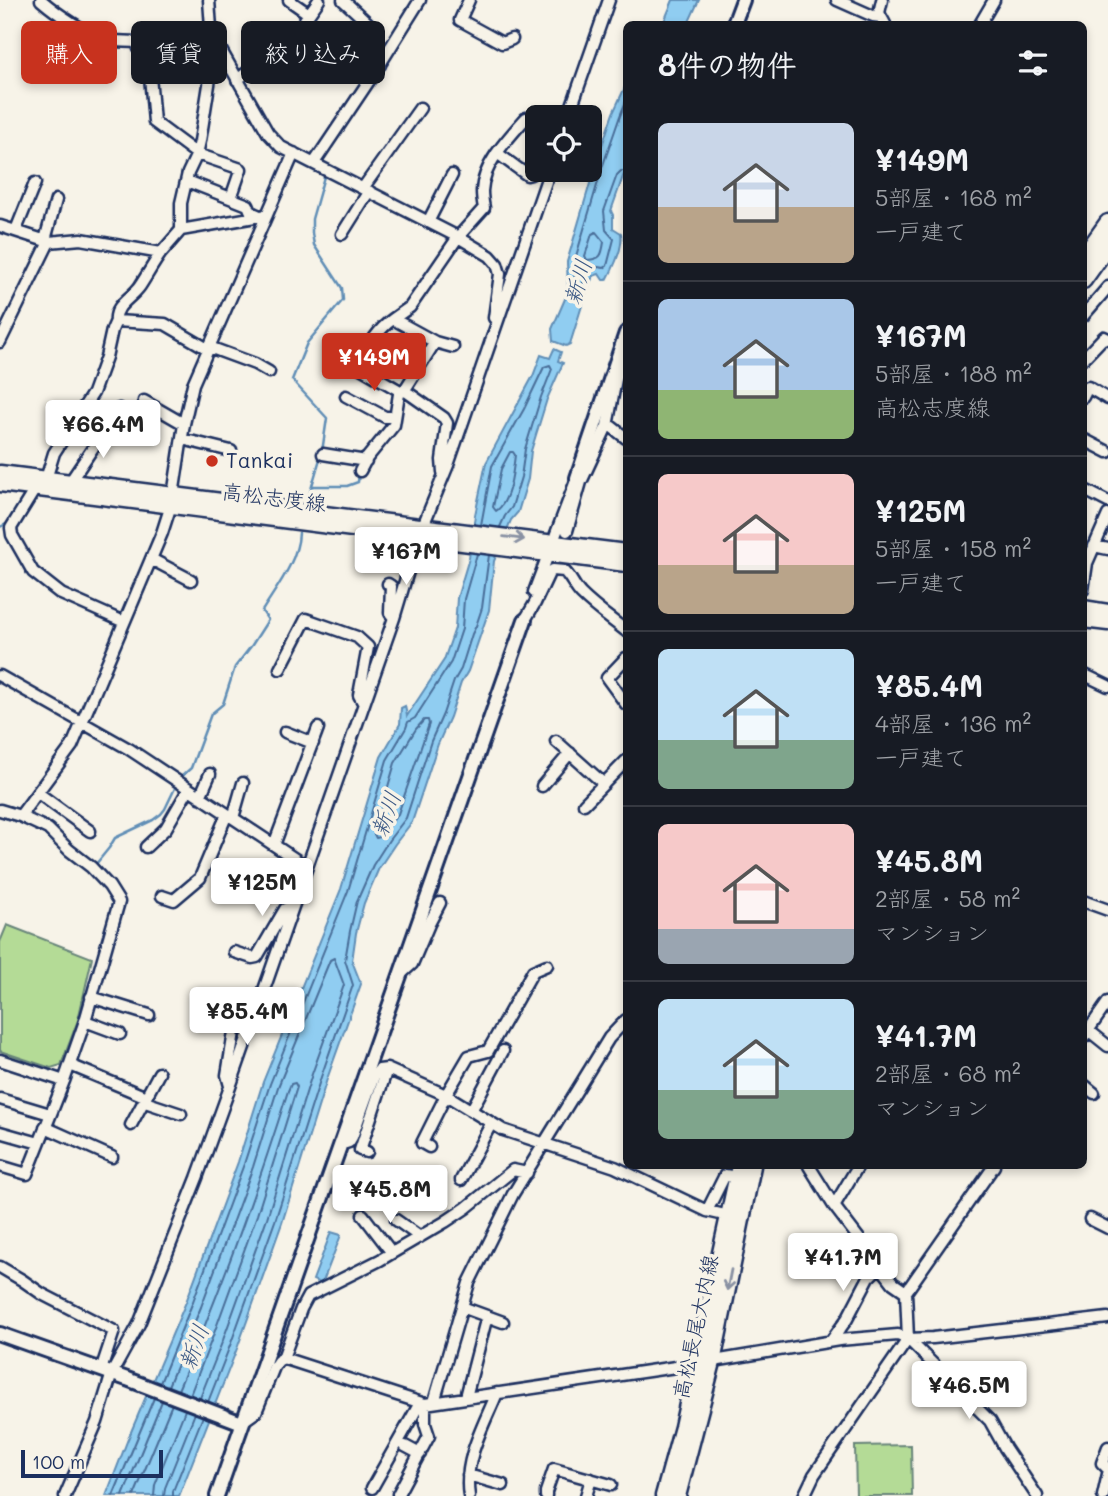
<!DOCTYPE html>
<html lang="ja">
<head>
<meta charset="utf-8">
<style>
  :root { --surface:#171b24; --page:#20242c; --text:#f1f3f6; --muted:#9ea1a6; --line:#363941; --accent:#c8321e }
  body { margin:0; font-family:Mali,"Klee One",sans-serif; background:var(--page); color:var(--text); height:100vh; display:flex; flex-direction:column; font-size:26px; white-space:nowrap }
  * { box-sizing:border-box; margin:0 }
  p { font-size:23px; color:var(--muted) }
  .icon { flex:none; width:38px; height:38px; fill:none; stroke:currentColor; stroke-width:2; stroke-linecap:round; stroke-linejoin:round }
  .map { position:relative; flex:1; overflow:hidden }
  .side { position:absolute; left:623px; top:21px; width:464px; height:1148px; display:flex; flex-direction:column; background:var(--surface); border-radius:10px; box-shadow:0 4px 10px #0003 }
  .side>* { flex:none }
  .hud { position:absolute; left:21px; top:21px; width:497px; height:63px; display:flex; gap:14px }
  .tools { position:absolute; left:525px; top:105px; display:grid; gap:14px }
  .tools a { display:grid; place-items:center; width:77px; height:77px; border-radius:10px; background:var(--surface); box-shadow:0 4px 10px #0003; font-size:35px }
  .scale { position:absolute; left:21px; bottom:18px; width:142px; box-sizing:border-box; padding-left:7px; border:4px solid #1b2f5e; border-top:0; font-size:19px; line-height:24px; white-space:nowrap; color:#1b2f5e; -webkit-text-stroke:5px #f7f3e8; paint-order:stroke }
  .price { position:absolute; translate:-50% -60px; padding:0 16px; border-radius:7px; background:#fff; color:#222; font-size:23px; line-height:46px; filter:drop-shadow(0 2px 4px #0008) }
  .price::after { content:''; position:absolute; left:50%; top:42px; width:21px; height:16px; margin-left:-10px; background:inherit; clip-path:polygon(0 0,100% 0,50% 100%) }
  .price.current { background:var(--accent); color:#fff }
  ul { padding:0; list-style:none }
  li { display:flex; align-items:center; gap:21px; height:175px; padding:0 35px }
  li+li { border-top:2px solid var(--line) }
  li span { display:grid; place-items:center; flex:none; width:196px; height:140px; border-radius:10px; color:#555 }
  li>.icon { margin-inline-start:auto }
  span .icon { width:84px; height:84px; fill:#fffc; stroke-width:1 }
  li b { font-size:30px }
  h2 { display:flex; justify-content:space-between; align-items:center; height:84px; padding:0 35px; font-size:30px }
  .chip { padding:0 24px; border-radius:10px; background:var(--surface); box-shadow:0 4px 10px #0003; font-size:24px; line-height:63px }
  .chip.current { background:var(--accent); color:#fff }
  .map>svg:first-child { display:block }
  .green { fill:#b4db96; stroke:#68857a; stroke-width:2 }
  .water { fill:#90cdf1; stroke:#618eb6; stroke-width:2 }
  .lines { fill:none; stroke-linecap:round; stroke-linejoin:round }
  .shore { stroke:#4a6e99; stroke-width:2 }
  .stream { stroke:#618eb6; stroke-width:2.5 }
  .minor-casing { stroke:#1b2f5e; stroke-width:15 }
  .tertiary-casing { stroke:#1b2f5e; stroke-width:18 }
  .secondary-casing { stroke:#1b2f5e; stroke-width:19 }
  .primary-casing { stroke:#1b2f5e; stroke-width:21 }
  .minor { stroke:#f7f3e8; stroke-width:10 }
  .tertiary { stroke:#f7f3e8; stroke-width:12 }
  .secondary { stroke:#f7f3e8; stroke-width:14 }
  .primary { stroke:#f7f3e8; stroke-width:16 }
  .oneway { stroke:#8991a3 }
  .poi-dot { fill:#c8321e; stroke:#f7f3e8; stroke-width:2.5 }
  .labels { text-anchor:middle; stroke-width:7; stroke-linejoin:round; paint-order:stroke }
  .poi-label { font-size:21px; fill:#1b2f5e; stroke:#f7f3e8; text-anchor:start }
  .street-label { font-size:21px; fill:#1b2f5e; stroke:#f7f3e8 }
  .water-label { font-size:23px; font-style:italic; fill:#385683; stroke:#f7f3e8 }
</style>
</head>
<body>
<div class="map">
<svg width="1108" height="1496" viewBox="0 0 1108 1496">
  <rect width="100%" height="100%" fill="#f7f3e8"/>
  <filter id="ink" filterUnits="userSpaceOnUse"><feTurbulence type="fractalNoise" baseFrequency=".0143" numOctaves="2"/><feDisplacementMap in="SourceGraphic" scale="14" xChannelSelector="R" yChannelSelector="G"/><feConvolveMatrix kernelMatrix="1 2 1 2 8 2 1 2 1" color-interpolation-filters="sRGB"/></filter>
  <g filter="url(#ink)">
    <path class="green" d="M 7,925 L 92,958 L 78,1020 L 61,1065 L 51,1068 L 0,1051 L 0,942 Z
      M 911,1445 L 912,1496 L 856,1496 L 855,1446 Z"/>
    <path class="water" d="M 673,0 L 699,0 L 688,24 L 663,24 Z
      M 626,85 L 626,168 L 611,211 L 613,215 L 613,228 L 621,233 C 624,247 614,267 607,280 L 603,280 L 599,274 L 593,276 L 585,296 L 570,344 L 566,346 L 553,341 L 552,329 L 568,292 L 567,262 L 596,163 L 613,113 Z
      M 554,349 L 561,352 L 558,361 L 563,363 L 547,399 L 531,451 L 528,479 L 518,512 L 511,520 L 494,561 L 489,610 L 468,671 L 461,683 L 450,717 L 438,744 L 412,822 L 395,844 L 379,868 L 364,903 L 356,933 L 352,961 L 361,984 L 327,1079 L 282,1223 L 238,1346 L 179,1496 L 106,1496 L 128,1439 L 186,1302 L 238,1162 L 263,1082 L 341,889 L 381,757 L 400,724 L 401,708 L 405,706 L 407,716 L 444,660 L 455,628 L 457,598 L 469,558 L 475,515 L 486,463 L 533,376 L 541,355 L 550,358 Z
      M 331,1232 L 341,1235 L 322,1284 L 313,1280 Z"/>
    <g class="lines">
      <path class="shore" d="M 626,101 L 620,116 L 603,165 L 574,263 L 575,286 L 577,289 L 581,287 L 589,270 L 598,267 L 604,268 L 607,266 L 614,239 L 606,230 L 604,211 L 617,175 L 621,171 L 626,171
        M 596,232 L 604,242 C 602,256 601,259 587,260 L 585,256 L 592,234 Z
        M 510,452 L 513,452 L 515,455 C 513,472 510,502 496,511 L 493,507 L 501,469 Z
        M 481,525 L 492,466 L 524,409 L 544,367 L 550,365 L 552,369 L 541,397 L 525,449 L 521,477 L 512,507 L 505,516 L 500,527
        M 424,720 L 428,720 L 429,724 L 398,814 L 380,837 L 376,838 L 374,834 L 395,763 L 416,729 Z
        M 160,1383 L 192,1304 L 244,1164 L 270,1084 L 348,891 L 387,760 L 406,728 L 408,722 L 415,718 L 451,662 L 462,629 L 464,599 L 477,554
        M 168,1386 L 201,1307 L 253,1167 L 278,1087 L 330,960 L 334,958 L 344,985 L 312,1074 L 267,1218 L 223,1340 L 200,1398
        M 178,1390 C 220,1293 256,1192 288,1091 L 291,1084 L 295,1083 L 297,1087 L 257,1215 L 213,1336 L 190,1395
        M 208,1402 L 231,1343 L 275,1221 L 321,1077 L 353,985 L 345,960 L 350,931 L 357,901 L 373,865 L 389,840 L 406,818 L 431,741 L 443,714 L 454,681 L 461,669 L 472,634 L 476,626 L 482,608 L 489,555
        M 113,1496 L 154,1398
        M 123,1496 L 162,1401
        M 134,1496 L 172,1404
        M 154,1496 L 155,1485 L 185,1410
        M 164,1496 L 165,1488 L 195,1413
        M 173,1496 L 173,1491 L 203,1416"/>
      <path class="stream" d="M 312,486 L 347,486 L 358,482 L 359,473
        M 309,496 L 322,452 L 327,418 L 292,380 L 307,343 L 343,300 L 342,288 L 314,245 L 312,233 L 312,219 L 325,173
        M 0,527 L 12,521
        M 181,777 L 191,768 L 211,714 L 223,704 L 235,667 L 252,645 L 268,620 L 262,611 C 276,588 298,561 299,533
        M 96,864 L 109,848 L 115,838 L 153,820 L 161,814 L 165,809 L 176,786
        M 106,929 L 113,903 L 112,898"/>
      <g class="minor-casing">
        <path id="minor" d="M 41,0 C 56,13 89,36 108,40 C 117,42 127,41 136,42 L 146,63 L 150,76 L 154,122 L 197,154 L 200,141 L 216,41
          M 209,0 L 211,28 L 222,52 L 268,133 L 281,147 L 458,237 L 490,256 L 497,264 L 500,274 L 494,318
          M 289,0 L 309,14
          M 343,0 L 369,24 L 380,65
          M 469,0 L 460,20 L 502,43 L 512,39
          M 837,0 L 873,16 L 881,17
          M 882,0 L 879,13 L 885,24
          M 980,24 L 994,0
          M 237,80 L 292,38 L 319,0
          M 568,117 L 609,0
          M 497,153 L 527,175 L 531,174
          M 314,163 L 377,69 L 420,0
          M 187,181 L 248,205 L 251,212 L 260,216
          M 363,188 L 420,108
          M 428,222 L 452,175
          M 0,226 L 49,242 L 81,239 L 161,253 L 181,230 L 181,203 L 188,173 L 197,154 L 241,169 L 231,198
          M 16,230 L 35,183
          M 181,230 L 267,215
          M 342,234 L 369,191
          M 45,240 L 56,200
          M 161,253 C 154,263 147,275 140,286 C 132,298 114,305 116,321 L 165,324 L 206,348 L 209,347 L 255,364 L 269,372
          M 1083,316 L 1108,287
          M 393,319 L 410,307 L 458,237 L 484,208 C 483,203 482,197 482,191 C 483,164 509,137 526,118
          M 0,342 L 49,242
          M 435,342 L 453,347
          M 1083,359 L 1104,337 L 1108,339
          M 402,392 L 357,366 C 367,349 376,331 393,319 L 435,342 L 404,391
          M 346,396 L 385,417 L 395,417
          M 1083,397 L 1088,387 L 1108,399
          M 144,401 L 184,424
          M 607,426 L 612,427 L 626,438
          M 182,439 L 231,451
          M 1083,439 L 1108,452
          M 323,454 L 366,461
          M 360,471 L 367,458 L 394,425 L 399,394 L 404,390 L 444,418 L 447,423 L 442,460 L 443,472
          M 46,479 L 54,453 L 93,393 L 106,357 L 112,330 L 116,321
          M 582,480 L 607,426 L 616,379 L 626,356
          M 70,482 L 119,409 L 132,417
          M 35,489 L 11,528 L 12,535 L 33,572 L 61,594 L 124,622
          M 1083,489 L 1108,502
          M 567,531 L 581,482
          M 1094,546 L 1108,549
          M 151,559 L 191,580
          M 388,584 L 391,586 L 390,613 L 394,618
          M 1083,590 L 1087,563 L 1108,515
          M 534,592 L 577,478
          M 525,620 L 535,603 L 549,573 L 553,570 L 564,571 C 571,577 574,587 581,594 C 595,608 611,619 626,631
          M 626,658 L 607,678 L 626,704
          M 280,669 L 306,619 L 357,637 L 368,647 L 359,695 L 364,704
          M 1083,674 L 1108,686
          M 0,676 L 129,749 L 307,867
          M 285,732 L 313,743
          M 556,741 L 604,784
          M 542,786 L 570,753
          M 38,793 L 90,831
          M 200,797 L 210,774
          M 584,804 L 626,761
          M 0,810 L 20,816
          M 233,818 L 243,783
          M 274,845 L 318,728
          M 146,847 L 166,828 L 188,790
          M 162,896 L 174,900 L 200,878 L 227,814
          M 1083,901 L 1108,910
          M 234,952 L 252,958 L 257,957 L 285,909 L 293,905
          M 402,973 L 412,964 L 429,924 L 440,903
          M 91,997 L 149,1015
          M 230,1016 L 234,1032 L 227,1075 L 230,1086
          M 85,1021 L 120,1034
          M 1088,1030 L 1108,1046
          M 1083,1038 L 1108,1002
          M 0,1060 L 64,1081 L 85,1021 L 119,902 L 109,886 L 91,867 L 69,850 L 48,829 L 20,816 L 72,746 L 162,533 L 172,502 L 184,424 L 193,384 L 294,153
          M 70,1065 L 144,1096 L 148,1103 L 181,1114
          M 1083,1084 L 1094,1093
          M 0,1099 L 50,1114
          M 471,1111 L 503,1051
          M 131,1125 L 159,1073
          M 45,1127 L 112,1157
          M 0,1132 L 39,1143
          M 342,1142 L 346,1143 L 349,1142 L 352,1137 L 374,1076 L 379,1070 L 387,1069 L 446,1095 L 503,1130 L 615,1167 L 707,1211 L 725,1175 L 737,1177
          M 429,1147 L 422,1143 L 446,1095 L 469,1056 L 488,1051 L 533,971 L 547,965
          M 367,1152 L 360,1150 L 387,1069
          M 0,1166 L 27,1174 L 64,1081
          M 809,1166 L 834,1206
          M 461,1180 L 491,1124
          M 707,1211 L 729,1216
          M 363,1215 L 392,1253
          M 1090,1219 L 1108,1228
          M 396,1220 L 420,1237
          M 0,1267 L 22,1280 L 42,1294 L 114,1331 L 101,1370
          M 906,1292 L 994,1166
          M 462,1307 L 503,1322
          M 908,1339 L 990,1421 L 1005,1448 L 1037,1496
          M 831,1341 L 847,1319 L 869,1277 L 880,1266
          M 283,1358 L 301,1309 L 308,1296 L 380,1260 L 445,1222 L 466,1208 L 513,1170 L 527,1173
          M 466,1397 L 487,1316
          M 434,1402 L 469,1283 L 513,1194 L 609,1038 L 626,1020
          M 242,1422 L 256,1412 L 274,1367 L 278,1361 L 283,1358 L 425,1404 L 696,1364 L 839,1340 L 898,1335 L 908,1339 L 933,1338 L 1108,1318
          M 405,1446 L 420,1454
          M 1108,1447 L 1102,1463 L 1108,1469
          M 468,1475 L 503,1485
          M 372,1488 L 420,1403
          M 398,1494 L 429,1436 L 425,1424 L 425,1404
          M 65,1496 L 97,1422 L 112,1373 L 139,1324 L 197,1178 L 230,1087 L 394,618 L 418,538 L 448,465 L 550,170
          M 469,1496 C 463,1460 484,1425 497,1393
          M 546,1496 L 546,1492 L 554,1469 L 611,1485
          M 586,1496 L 591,1479
          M 804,1496 L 814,1475 L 908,1339 L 906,1292 L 893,1283 L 834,1206 L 858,1166
          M 1103,1496 L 1108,1474"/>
      </g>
      <g class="tertiary-casing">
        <path id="tertiary" d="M 734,24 L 743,0
          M 577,478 L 626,333
          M 0,1334 L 127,1379 L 242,1423
          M 217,1496 L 525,620"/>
      </g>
      <g class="secondary-casing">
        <path id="secondary" d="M 0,473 L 626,552
          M 0,484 L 626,564
          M 1083,608 L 1108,612
          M 1083,620 L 1108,623"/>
      </g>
      <g class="primary-casing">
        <path id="primary" d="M 1083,258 L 1108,223
          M 1083,280 L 1108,245
          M 664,1496 L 683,1427 L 740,1166
          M 677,1496 L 712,1362 L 752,1166"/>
      </g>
      <use href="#minor" class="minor"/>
      <use href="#tertiary" class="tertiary"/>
      <use href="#secondary" class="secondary"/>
      <use href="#primary" class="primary"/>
    </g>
    <defs><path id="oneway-shaft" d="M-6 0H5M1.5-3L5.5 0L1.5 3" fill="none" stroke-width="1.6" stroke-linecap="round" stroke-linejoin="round" transform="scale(1.75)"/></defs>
    <g class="oneway">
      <use href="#oneway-shaft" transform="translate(514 538) rotate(7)"/>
      <use href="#oneway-shaft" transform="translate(729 1280) rotate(101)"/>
    </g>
  </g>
  <circle class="poi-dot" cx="212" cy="461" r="7"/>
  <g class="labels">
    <g class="poi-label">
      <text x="226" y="468">Tankai</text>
    </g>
    <g class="street-label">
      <text transform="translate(274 498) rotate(7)" y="7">高松志度線</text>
      <text transform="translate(696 1327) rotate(-78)" y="7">高松長尾大内線</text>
    </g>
    <g class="water-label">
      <text transform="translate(578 282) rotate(-74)" y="8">新川</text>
      <text transform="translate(386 814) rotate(-70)" y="8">新川</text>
      <text transform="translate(194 1347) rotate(-70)" y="8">新川</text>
    </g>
  </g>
</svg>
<div class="tools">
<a><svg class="icon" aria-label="locate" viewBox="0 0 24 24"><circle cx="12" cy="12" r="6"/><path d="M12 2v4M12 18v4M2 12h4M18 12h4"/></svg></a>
</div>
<div class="scale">100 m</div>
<b class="price current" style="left:374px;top:393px">¥149M</b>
<b class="price" style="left:103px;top:460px">¥66.4M</b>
<b class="price" style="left:406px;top:587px">¥167M</b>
<b class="price" style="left:262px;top:918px">¥125M</b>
<b class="price" style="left:247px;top:1047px">¥85.4M</b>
<b class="price" style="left:390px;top:1225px">¥45.8M</b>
<b class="price" style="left:843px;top:1293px">¥41.7M</b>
<b class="price" style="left:969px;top:1421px">¥46.5M</b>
<div class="hud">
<a class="chip current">購入</a>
<a class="chip">賃貸</a>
<a class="chip">絞り込み</a>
</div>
<section class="side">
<h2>8件の物件<svg class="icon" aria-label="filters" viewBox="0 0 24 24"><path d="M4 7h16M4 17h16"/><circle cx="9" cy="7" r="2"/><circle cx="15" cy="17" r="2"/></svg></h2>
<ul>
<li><span style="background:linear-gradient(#c9d6e8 60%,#b9a48a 0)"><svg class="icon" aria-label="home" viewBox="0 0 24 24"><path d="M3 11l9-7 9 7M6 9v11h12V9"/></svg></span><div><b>¥149M</b><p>5部屋 · 168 m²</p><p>一戸建て</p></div></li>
<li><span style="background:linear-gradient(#a9c7e8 65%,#8fb573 0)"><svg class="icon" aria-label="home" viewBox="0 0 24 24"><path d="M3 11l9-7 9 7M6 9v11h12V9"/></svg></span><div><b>¥167M</b><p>5部屋 · 188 m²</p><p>高松志度線</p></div></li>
<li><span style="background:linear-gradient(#f6c9c9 65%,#b9a48a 0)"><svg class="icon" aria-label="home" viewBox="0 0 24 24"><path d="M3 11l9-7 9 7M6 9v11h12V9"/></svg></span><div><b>¥125M</b><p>5部屋 · 158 m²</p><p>一戸建て</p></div></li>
<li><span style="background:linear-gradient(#bfe0f5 65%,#7fa58c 0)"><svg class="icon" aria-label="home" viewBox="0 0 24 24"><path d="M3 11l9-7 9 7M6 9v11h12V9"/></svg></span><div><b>¥85.4M</b><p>4部屋 · 136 m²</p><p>一戸建て</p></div></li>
<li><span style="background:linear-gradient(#f6c9c9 75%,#9aa5b1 0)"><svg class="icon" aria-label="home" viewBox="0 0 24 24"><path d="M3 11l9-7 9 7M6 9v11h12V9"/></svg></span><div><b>¥45.8M</b><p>2部屋 · 58 m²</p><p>マンション</p></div></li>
<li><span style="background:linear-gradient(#bfe0f5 65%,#7fa58c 0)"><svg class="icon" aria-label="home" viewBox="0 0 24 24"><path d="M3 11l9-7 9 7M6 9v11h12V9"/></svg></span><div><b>¥41.7M</b><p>2部屋 · 68 m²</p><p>マンション</p></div></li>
</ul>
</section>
</div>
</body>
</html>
